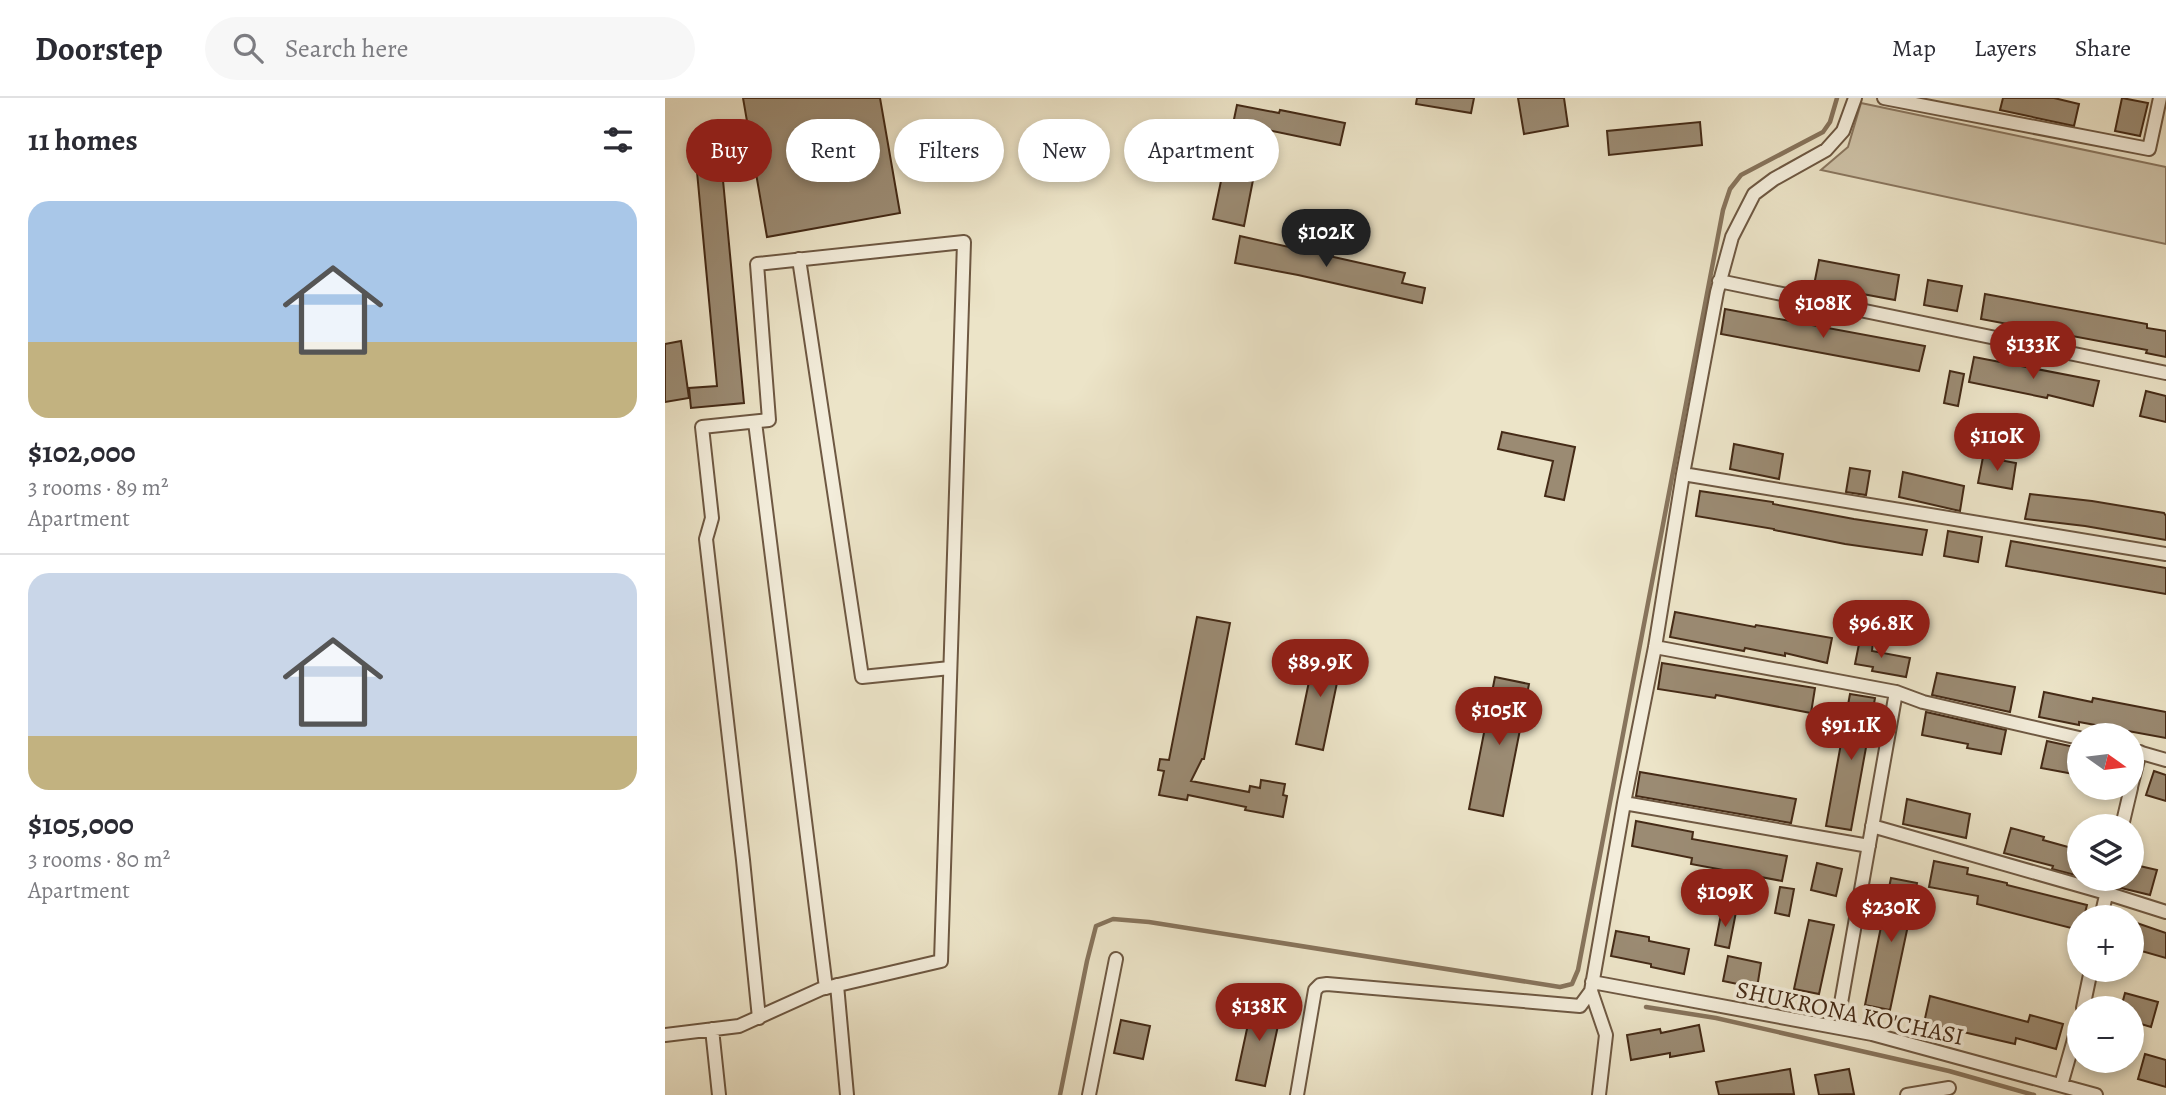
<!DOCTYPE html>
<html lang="en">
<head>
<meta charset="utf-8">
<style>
  :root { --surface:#fff; --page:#f7f7f7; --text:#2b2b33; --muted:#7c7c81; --line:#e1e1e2; --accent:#8f2418 }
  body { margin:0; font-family:Alegreya,serif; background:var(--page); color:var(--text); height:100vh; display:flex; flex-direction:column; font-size:26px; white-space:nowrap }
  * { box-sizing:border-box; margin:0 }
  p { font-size:23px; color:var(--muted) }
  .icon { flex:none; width:38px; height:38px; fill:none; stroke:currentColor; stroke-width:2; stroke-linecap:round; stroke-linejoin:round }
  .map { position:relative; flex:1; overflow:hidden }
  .details { display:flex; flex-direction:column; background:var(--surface); width:665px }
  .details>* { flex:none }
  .hud { position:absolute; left:21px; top:21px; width:665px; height:63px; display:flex; gap:14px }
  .needle { width:46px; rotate:104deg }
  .buttons { position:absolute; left:1402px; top:625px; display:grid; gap:14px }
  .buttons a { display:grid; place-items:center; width:77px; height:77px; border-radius:50%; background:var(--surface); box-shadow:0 4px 10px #0003; font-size:35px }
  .price { position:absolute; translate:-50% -60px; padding:0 16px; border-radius:24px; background:var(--accent); color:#fff; font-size:23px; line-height:46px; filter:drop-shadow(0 2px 4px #0008) }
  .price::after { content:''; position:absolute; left:50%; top:42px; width:21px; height:16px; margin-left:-10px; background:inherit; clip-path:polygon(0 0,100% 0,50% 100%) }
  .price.selected { background:#222; color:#fff }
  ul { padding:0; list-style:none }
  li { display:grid; align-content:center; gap:14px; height:371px; padding:0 28px }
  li+li { border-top:2px solid var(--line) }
  li span { display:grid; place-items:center; height:217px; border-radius:21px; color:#555 }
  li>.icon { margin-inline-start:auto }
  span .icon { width:126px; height:126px; fill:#fffc; stroke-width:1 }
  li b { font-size:30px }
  h2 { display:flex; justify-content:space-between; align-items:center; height:84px; padding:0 28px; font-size:30px }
  .pill { padding:0 24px; border-radius:32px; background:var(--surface); box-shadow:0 4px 10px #0003; font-size:24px; line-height:63px }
  .pill.selected { background:var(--accent); color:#fff }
  header { display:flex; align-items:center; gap:42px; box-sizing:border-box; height:98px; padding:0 35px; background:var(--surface); border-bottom:2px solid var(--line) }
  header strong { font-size:33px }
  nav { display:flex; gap:38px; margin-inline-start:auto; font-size:24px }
  .search { width:490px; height:63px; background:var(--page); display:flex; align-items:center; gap:18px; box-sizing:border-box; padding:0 24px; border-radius:38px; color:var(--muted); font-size:26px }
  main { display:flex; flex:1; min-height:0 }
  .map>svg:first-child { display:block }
  .green { fill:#cfc4aa; stroke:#8a7760; stroke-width:2 }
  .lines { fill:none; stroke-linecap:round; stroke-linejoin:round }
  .stream { stroke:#87745c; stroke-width:4.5 }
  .building { fill:#9b8b73; stroke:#442a16; stroke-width:2 }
  .street-casing { stroke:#6e5842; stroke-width:16 }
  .street { stroke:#f3eddb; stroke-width:12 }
  .labels { text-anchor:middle; stroke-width:7; stroke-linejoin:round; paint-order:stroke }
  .street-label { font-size:24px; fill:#442a16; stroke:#f3eddb }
</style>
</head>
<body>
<header>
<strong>Doorstep</strong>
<div class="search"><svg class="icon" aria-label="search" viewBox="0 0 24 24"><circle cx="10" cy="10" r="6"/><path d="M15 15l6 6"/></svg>Search here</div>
<nav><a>Map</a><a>Layers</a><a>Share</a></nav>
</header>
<main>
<section class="details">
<h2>11 homes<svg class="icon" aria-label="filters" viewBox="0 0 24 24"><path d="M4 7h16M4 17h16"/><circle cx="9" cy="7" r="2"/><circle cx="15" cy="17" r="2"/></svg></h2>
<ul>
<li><span style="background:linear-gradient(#a9c7e8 65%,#c2b280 0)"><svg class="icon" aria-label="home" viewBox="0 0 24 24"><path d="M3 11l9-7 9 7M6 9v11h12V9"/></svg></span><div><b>$102,000</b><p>3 rooms · 89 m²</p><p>Apartment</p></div></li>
<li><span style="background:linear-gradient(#c9d6e8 75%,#c2b280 0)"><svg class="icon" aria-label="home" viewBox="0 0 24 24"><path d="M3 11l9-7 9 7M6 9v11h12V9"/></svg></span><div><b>$105,000</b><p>3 rooms · 80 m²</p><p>Apartment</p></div></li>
</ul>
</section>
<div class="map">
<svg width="1501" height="997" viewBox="0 0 1501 997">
  <rect width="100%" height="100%" fill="#ece4c8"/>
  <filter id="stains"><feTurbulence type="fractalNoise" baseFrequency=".00286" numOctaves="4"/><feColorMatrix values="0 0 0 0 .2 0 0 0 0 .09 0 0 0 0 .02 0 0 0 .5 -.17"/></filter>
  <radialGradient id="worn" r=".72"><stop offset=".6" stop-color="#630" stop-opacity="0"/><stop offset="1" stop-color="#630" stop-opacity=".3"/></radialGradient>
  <path class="green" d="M 1196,5 L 1501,69 L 1501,146 L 1156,72 L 1183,49 Z"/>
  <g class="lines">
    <path class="stream" d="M 981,909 L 1051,920 L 1284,973 L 1369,997
      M 395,997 L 422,863 L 431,828 L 448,821 L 484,824 L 895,889 L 907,886 L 913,872 L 1058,112 L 1065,91 L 1076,77 L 1158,34 L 1165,24 L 1172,0"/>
  </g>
  <path class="building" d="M 78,0 L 215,0 L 235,115 L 102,139 Z
    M 752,0 L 809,0 L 806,15 L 751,6 Z
    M 853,0 L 899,0 L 903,28 L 859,36 Z
    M 1338,0 L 1389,0 L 1414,6 L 1409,28 L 1335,12 Z
    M 1457,0 L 1483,5 L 1475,38 L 1450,33 Z
    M 572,7 L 614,15 L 615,12 L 680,25 L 675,47 L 598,31 L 579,128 L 548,121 Z
    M 1035,24 L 1037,47 L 944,57 L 942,33 Z
    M 56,61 L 79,305 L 26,310 L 24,290 L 52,288 L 31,63 Z
    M 575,138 L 740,175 L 737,185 L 760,190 L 757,205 L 633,177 L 570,165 Z
    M 1154,162 L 1234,177 L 1230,202 L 1149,187 Z
    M 1263,182 L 1297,188 L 1292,213 L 1259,207 Z
    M 1320,196 L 1482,226 L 1482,230 L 1501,233 L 1501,259 L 1481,255 L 1482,252 L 1316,221 Z
    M 1060,211 L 1260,248 L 1254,273 L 1056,236 Z
    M 16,243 L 24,300 L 0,304 L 0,246 Z
    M 1309,259 L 1434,283 L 1428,308 L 1383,297 L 1382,300 L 1304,284 Z
    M 1285,273 L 1299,276 L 1293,308 L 1279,305 Z
    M 1481,293 L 1501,298 L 1501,324 L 1475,318 Z
    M 837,334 L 910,349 L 899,402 L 880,398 L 888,363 L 833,351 Z
    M 1069,346 L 1118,356 L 1114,381 L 1065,371 Z
    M 1318,359 L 1351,365 L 1347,391 L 1313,385 Z
    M 1185,370 L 1205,373 L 1201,397 L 1181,394 Z
    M 1238,374 L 1299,388 L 1295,413 L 1234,399 Z
    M 1035,393 L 1108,404 L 1108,406 L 1189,421 L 1262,432 L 1257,457 L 1180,446 L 1109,432 L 1109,431 L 1031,418 Z
    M 1365,396 L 1427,403 L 1499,415 L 1501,418 L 1501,442 L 1420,428 L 1360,421 Z
    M 1283,433 L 1317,439 L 1313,464 L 1279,458 Z
    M 1346,443 L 1501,470 L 1501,496 L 1341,468 Z
    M 1010,514 L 1090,529 L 1091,527 L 1167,540 L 1162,565 L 1120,555 L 1120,558 L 1080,550 L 1079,553 L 1005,539 Z
    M 532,519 L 565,525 L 539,661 L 537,661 L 526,683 L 584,694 L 585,688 L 595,690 L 596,682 L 620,686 L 618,697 L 622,698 L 618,719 L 580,712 L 581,709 L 523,697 L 522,702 L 494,697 L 499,673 L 493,672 L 495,661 L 504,662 Z
    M 1195,541 L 1208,543 L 1207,553 L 1245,560 L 1241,579 L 1207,573 L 1208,569 L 1190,566 Z
    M 651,550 L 678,556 L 658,652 L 631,646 Z
    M 997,565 L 1150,590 L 1146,615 L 1051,597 L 1050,600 L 993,591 Z
    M 1272,575 L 1350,589 L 1345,614 L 1267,597 Z
    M 830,579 L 864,586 L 838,718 L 804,711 Z
    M 1379,594 L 1427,604 L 1428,600 L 1501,614 L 1501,640 L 1414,624 L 1414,627 L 1374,619 Z
    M 1185,596 L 1210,600 L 1186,732 L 1161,728 Z
    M 1261,614 L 1341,632 L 1336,656 L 1302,650 L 1303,646 L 1257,637 Z
    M 1382,643 L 1414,650 L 1414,677 L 1376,670 Z
    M 1489,673 L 1501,677 L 1501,703 L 1481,697 Z
    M 975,674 L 1131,701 L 1126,725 L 971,698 Z
    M 1242,701 L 1305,716 L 1301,740 L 1238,726 Z
    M 971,723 L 1028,734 L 1027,741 L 1122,758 L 1117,783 L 1026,766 L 1027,760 L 967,748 Z
    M 1346,730 L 1379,739 L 1378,742 L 1414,752 L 1414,778 L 1387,771 L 1388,768 L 1339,755 Z
    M 1269,763 L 1303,770 L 1302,776 L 1342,785 L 1342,787 L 1422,807 L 1419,819 L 1414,819 L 1414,832 L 1312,806 L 1313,798 L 1264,789 Z
    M 1152,765 L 1177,771 L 1171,798 L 1146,792 Z
    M 1466,766 L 1492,772 L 1485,797 L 1452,789 L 1454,780 L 1466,780 Z
    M 1226,780 L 1252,785 L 1225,912 L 1200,907 Z
    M 1115,789 L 1129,791 L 1124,818 L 1110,815 Z
    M 1057,811 L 1071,814 L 1064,850 L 1050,847 Z
    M 1144,822 L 1169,827 L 1154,896 L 1129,891 Z
    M 1466,823 L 1501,835 L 1501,860 L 1466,850 Z
    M 951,833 L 984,839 L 984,843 L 1024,851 L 1019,876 L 986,869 L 986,866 L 946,858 Z
    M 1063,858 L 1096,865 L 1092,890 L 1058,883 Z
    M 1460,895 L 1493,904 L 1486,929 L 1466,923 L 1466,910 L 1456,910 Z
    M 1265,898 L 1363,924 L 1365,917 L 1398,926 L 1391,951 L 1351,940 L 1350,946 L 1259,925 Z
    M 588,903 L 617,909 L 600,988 L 571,982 Z
    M 456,922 L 485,928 L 478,961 L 449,955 Z
    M 1034,927 L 1039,953 L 1005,959 L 1005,955 L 966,962 L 962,937 L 995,931 L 996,935 Z
    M 1480,956 L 1501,962 L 1501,989 L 1473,981 Z
    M 1125,971 L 1129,996 L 1054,997 L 1051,984 Z
    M 1184,971 L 1189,996 L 1154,997 L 1150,977 Z"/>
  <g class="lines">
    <g class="street-casing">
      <path id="street" d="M 1219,0 L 1484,51 L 1495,0
        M 134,161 L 197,579 L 285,570
        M 1054,183 L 1501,275
        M 90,324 L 161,890
        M 1018,376 L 1501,456
        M 990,549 L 1231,594 L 1258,604 L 1414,640
        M 1466,652 L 1501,662
        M 1466,689 L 1475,654
        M 959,705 L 1204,748
        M 1207,728 L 1441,795 L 1501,814
        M 1457,728 L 1466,690
        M 1436,819 L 1445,780
        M 927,884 L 1207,936 L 1431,997
        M 172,887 L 182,997
        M 926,893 L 941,937 L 934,997
        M 1176,905 L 1231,594
        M 1418,910 L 1426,872
        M 47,931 L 54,997
        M 0,937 L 74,928 L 156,891 L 276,863 L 299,144 L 92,166 L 104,322 L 37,329 L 47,420 L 41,441 L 78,762 L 94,920
        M 1396,987 L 1414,924
        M 424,997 L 451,861
        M 632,997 L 650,892 L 655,887 L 662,886 L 915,908 L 926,893 L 959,705 L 990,549 L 1018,376 L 1052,194 L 1067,139 L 1089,96 L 1109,81 L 1161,52 L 1178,33 L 1190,0
        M 1242,997 L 1284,990"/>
    </g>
    <use href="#street" class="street"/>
  </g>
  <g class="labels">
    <g class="street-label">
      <text transform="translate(1185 915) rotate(12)" y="8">SHUKRONA KO'CHASI</text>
    </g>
  </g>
  <rect width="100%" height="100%" filter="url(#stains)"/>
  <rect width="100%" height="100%" fill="url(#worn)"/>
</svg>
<div class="buttons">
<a><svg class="needle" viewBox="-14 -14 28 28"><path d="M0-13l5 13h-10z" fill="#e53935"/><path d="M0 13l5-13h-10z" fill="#7c7c81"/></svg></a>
<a><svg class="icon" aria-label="layers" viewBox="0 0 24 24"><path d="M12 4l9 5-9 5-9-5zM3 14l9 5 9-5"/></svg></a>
<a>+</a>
<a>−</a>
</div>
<b class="price selected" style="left:661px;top:171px">$102K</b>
<b class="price" style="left:1158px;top:242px">$108K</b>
<b class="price" style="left:1368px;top:283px">$133K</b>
<b class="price" style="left:1332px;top:375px">$110K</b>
<b class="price" style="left:1216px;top:562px">$96.8K</b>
<b class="price" style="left:655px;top:601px">$89.9K</b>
<b class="price" style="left:834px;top:649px">$105K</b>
<b class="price" style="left:1186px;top:664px">$91.1K</b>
<b class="price" style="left:1060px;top:831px">$109K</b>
<b class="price" style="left:1226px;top:846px">$230K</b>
<b class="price" style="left:594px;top:945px">$138K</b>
<div class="hud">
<a class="pill selected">Buy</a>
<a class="pill">Rent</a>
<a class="pill">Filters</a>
<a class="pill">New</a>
<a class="pill">Apartment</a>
</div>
</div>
</main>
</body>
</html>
